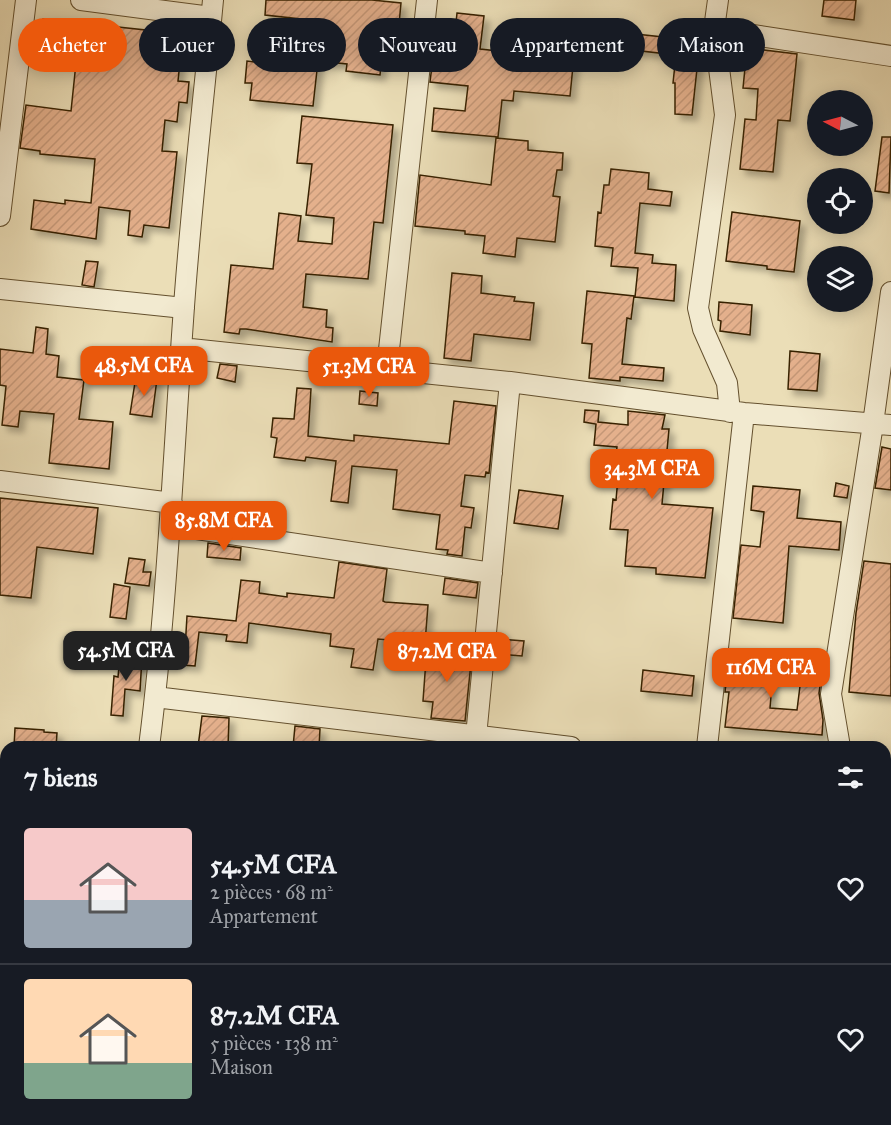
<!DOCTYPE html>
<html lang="fr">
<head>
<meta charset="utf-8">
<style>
  :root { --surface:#171b24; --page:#242831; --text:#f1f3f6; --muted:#9ea1a6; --line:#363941; --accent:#ea580c }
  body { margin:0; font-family:"IM FELL Great Primer",serif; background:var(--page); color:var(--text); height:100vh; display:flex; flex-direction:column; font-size:22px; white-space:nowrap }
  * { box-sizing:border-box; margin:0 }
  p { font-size:20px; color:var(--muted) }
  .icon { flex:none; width:33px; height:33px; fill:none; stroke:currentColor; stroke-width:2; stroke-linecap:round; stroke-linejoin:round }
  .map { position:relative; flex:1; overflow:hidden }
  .sheet { position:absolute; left:0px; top:741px; width:891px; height:384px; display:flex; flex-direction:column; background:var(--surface); border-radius:18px 18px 0 0; box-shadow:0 3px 15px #0003 }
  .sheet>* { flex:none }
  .top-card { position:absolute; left:18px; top:18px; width:855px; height:54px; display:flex; gap:12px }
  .needle { width:39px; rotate:276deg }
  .tools { position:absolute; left:807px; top:90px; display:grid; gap:12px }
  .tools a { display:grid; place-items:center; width:66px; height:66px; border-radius:50%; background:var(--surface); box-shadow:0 3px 15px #0003; font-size:30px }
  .price { position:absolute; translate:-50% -51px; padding:0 14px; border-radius:12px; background:var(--accent); color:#fff; font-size:20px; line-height:39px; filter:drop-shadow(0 2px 3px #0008) }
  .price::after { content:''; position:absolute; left:50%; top:36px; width:18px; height:14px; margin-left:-9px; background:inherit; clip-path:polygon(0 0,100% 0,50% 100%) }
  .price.on { background:#222; color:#fff }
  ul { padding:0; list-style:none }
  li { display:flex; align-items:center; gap:18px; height:150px; padding:0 24px }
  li+li { border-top:2px solid var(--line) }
  li span { display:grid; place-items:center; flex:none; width:168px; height:120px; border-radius:6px; color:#555 }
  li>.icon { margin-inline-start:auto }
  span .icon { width:72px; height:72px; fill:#fffc; stroke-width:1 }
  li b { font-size:26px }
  h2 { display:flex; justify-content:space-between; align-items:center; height:72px; padding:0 24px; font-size:26px }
  .tag { padding:0 21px; border-radius:27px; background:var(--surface); box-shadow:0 3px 15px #0003; font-size:21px; line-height:54px }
  .tag.on { background:var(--accent); color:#fff }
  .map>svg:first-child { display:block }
  .building { fill:url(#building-hatch); stroke:#372100; stroke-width:1.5; filter:url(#shadow) }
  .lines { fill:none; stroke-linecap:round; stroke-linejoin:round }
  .minor-casing { stroke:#64502e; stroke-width:22 }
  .minor { stroke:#f2ead0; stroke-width:20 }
</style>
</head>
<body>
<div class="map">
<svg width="891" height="1125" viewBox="0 0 891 1125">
  <defs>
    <pattern id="building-hatch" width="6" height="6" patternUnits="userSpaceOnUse" patternTransform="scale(1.5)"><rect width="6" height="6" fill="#e4b08c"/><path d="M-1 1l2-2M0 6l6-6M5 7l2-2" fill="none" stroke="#c49777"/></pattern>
    <filter id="shadow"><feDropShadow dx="5.5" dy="5.5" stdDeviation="3" flood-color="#0004"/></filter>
  </defs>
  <rect width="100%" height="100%" fill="#ebdeb7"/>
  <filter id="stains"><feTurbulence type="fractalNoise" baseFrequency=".00333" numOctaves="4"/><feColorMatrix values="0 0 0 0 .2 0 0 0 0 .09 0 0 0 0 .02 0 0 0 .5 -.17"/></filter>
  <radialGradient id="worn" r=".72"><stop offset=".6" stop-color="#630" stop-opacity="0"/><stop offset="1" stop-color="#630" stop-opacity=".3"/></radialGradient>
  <path class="building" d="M 266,0 L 372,0 L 401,3 L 396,56 L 382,55 L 380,75 L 346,71 L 347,64 L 318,61 L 313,106 L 250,100 L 252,83 L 245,83 L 247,61 L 296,67 L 301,19 L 265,15 Z
    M 824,0 L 856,0 L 854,20 L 822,16 Z
    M 457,13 L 484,16 L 480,49 L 555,57 L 555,54 L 574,56 L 570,96 L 514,91 L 513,101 L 502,100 L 498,137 L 432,131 L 434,108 L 465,111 L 468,86 L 430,82 L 435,41 L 454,43 Z
    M 43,19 L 183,34 L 178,81 L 189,82 L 187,103 L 179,102 L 177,122 L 165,120 L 162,151 L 177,152 L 169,228 L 144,225 L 142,237 L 128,235 L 130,211 L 99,207 L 96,239 L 31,229 L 34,200 L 65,204 L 65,200 L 91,203 L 95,159 L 40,154 L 40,151 L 20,148 L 26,105 L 71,111 L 76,63 L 39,59 Z
    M 617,32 L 700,41 L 692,115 L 675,114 L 675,83 L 673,83 L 676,55 L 615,48 Z
    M 747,48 L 797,54 L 790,121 L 778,120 L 773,172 L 740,169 L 745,119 L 756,120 L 758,89 L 743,88 Z
    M 302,116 L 393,125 L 383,223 L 374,222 L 368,279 L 306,274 L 303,307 L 327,310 L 326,327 L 333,328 L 332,342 L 246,329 L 240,329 L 239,334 L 224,332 L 231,265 L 273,269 L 279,213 L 301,216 L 298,241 L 332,244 L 334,218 L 306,215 L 312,164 L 297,163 Z
    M 882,137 L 891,137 L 889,193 L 875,191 Z
    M 496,138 L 528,141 L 528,150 L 563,153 L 562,170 L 557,170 L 553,196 L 560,197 L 555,242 L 517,238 L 515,257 L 483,253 L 485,236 L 465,234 L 465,231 L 415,226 L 420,175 L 491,185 Z
    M 611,169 L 649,173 L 648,189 L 672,192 L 670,206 L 640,203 L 635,253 L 653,255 L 652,263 L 676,265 L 674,301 L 635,297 L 638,268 L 611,266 L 613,248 L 595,246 L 598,212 L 601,213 L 604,185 L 609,185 Z
    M 732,212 L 800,221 L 794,272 L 767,269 L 767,266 L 726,261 Z
    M 86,261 L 98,262 L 94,287 L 82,285 Z
    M 452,273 L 482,276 L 481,293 L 515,297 L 514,301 L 534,303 L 530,340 L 474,334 L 471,361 L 444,358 Z
    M 587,291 L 634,296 L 631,319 L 627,318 L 622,364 L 664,368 L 663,381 L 620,377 L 620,381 L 589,378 L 592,344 L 582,343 Z
    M 719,302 L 752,305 L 750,335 L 720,331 L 721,321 L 718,320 Z
    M 36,327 L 48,329 L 46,354 L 59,356 L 57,377 L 84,380 L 79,419 L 113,422 L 109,469 L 49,463 L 54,414 L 20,411 L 18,427 L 2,425 L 6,386 L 0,385 L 0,349 L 33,353 Z
    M 790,351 L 820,354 L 817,391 L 788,389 Z
    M 220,364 L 237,366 L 235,382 L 217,378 Z
    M 136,376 L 157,379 L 152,417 L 130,414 Z
    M 297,388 L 311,389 L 308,436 L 354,441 L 354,435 L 449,444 L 454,401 L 496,406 L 489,473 L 486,472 L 485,477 L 465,475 L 461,506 L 474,508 L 471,528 L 465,527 L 462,556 L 447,554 L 448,550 L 436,549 L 440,515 L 393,509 L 397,470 L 352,466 L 348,503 L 331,501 L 336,461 L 306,457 L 305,461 L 274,457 L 277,438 L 271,437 L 273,418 L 294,419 Z
    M 360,391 L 378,393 L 377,406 L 359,404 Z
    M 585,410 L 599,411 L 598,422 L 628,425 L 628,411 L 665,415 L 662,429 L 669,429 L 662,504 L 713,508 L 705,578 L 656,574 L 656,568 L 625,566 L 628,530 L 610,529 L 613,499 L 616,500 L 620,455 L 616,455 L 617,447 L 594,445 L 596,424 L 584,422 Z
    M 882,447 L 891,449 L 891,490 L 875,488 Z
    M 836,483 L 849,486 L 847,498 L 834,496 Z
    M 753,486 L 800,490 L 797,518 L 841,522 L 839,550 L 789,546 L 783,623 L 733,618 L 741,545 L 760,547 L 764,512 L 751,510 Z
    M 519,490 L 563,496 L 558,529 L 514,523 Z
    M 0,498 L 98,508 L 93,554 L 37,547 L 31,598 L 0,595 Z
    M 212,509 L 250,515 L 249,525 L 211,519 Z
    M 208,543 L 241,548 L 240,560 L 207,557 Z
    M 129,558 L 145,560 L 143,572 L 151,572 L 149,586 L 125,583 Z
    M 864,561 L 891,564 L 891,696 L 849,692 L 856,613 Z
    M 339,562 L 387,569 L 383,601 L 385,602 L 428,605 L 425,643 L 378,639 L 373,670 L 351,667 L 354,649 L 330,646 L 331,634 L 249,623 L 247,643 L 226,641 L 227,635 L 199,632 L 195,666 L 181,665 L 183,649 L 185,649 L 187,616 L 236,621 L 241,580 L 260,582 L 259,593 L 287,597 L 287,593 L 334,598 Z
    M 445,578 L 478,583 L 476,598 L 443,594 Z
    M 114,584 L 130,587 L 126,619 L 110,617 Z
    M 499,639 L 524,641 L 522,656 L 498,654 Z
    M 427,646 L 472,653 L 465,721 L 431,718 L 433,702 L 423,701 Z
    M 120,656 L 142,657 L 140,691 L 125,689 L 123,716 L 111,715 L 114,676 L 118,677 Z
    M 729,656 L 774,661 L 770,708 L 797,710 L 803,662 L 823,665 L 819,693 L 823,720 L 822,735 L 725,727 L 729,692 L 725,692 Z
    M 643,670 L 694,676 L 692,696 L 641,691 Z
    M 202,716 L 229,718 L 228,747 L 198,747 Z
    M 295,726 L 320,729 L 319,747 L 293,747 Z
    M 15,728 L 44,730 L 44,732 L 57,733 L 56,747 L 14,747 Z"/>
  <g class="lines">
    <g class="minor-casing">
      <path id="minor" d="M 81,0 L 211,17
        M 718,0 L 714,29 L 725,115 L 698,308 L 703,329 L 727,383 L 730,412
        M 714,29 L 891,56
        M 0,216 L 26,0
        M 0,289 L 184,308
        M 181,348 L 510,382 L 744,413 L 891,425
        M 387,368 L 427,0
        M 0,481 L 172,503
        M 170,525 L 492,573
        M 155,697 L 571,747
        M 149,747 C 167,606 173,463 183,321 C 190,214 203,107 213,0
        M 475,747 L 510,382
        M 707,747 L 744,413
        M 840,747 L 831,694 L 873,424 L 891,292
        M 0,852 L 6,853
        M 885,924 L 891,946
        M 885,1007 L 891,976
        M 662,1119 L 663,1125
        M 96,1125 L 97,1119
        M 436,1125 L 437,1119
        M 744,1125 L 745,1119
        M 867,1125 L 867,1119"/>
    </g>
    <use href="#minor" class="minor"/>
  </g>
  <rect width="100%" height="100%" filter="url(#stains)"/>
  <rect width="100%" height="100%" fill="url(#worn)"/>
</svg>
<div class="tools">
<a><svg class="needle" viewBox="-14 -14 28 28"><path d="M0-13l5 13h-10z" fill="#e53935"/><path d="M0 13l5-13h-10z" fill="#9ea1a6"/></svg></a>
<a><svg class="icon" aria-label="locate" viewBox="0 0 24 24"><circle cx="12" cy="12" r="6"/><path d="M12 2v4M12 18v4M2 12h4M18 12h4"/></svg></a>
<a><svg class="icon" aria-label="layers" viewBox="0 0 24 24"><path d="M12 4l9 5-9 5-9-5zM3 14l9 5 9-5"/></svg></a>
</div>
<b class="price" style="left:144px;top:397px">48.5M CFA</b>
<b class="price" style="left:369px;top:398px">51.3M CFA</b>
<b class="price" style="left:652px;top:500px">34.3M CFA</b>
<b class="price" style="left:224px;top:552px">85.8M CFA</b>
<b class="price on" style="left:126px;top:682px">54.5M CFA</b>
<b class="price" style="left:447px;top:683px">87.2M CFA</b>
<b class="price" style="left:771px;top:699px">116M CFA</b>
<div class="top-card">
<a class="tag on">Acheter</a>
<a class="tag">Louer</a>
<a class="tag">Filtres</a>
<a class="tag">Nouveau</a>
<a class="tag">Appartement</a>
<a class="tag">Maison</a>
</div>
<section class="sheet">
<h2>7 biens<svg class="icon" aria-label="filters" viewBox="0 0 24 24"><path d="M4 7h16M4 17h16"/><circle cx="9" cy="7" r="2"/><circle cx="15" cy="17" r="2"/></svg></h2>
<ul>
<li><span style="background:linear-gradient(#f6c9c9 60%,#9aa5b1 0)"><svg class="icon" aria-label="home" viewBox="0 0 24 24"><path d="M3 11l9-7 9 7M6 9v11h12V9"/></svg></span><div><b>54.5M CFA</b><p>2 pièces · 68 m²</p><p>Appartement</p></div><svg class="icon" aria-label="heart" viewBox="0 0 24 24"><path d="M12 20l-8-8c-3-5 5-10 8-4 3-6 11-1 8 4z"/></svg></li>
<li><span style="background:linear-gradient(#ffd9b3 70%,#7fa58c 0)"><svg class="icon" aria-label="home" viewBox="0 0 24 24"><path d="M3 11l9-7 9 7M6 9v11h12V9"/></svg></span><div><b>87.2M CFA</b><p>5 pièces · 138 m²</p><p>Maison</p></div><svg class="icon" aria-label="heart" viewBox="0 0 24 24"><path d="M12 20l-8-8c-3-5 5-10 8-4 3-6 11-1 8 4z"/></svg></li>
</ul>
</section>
</div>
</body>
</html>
